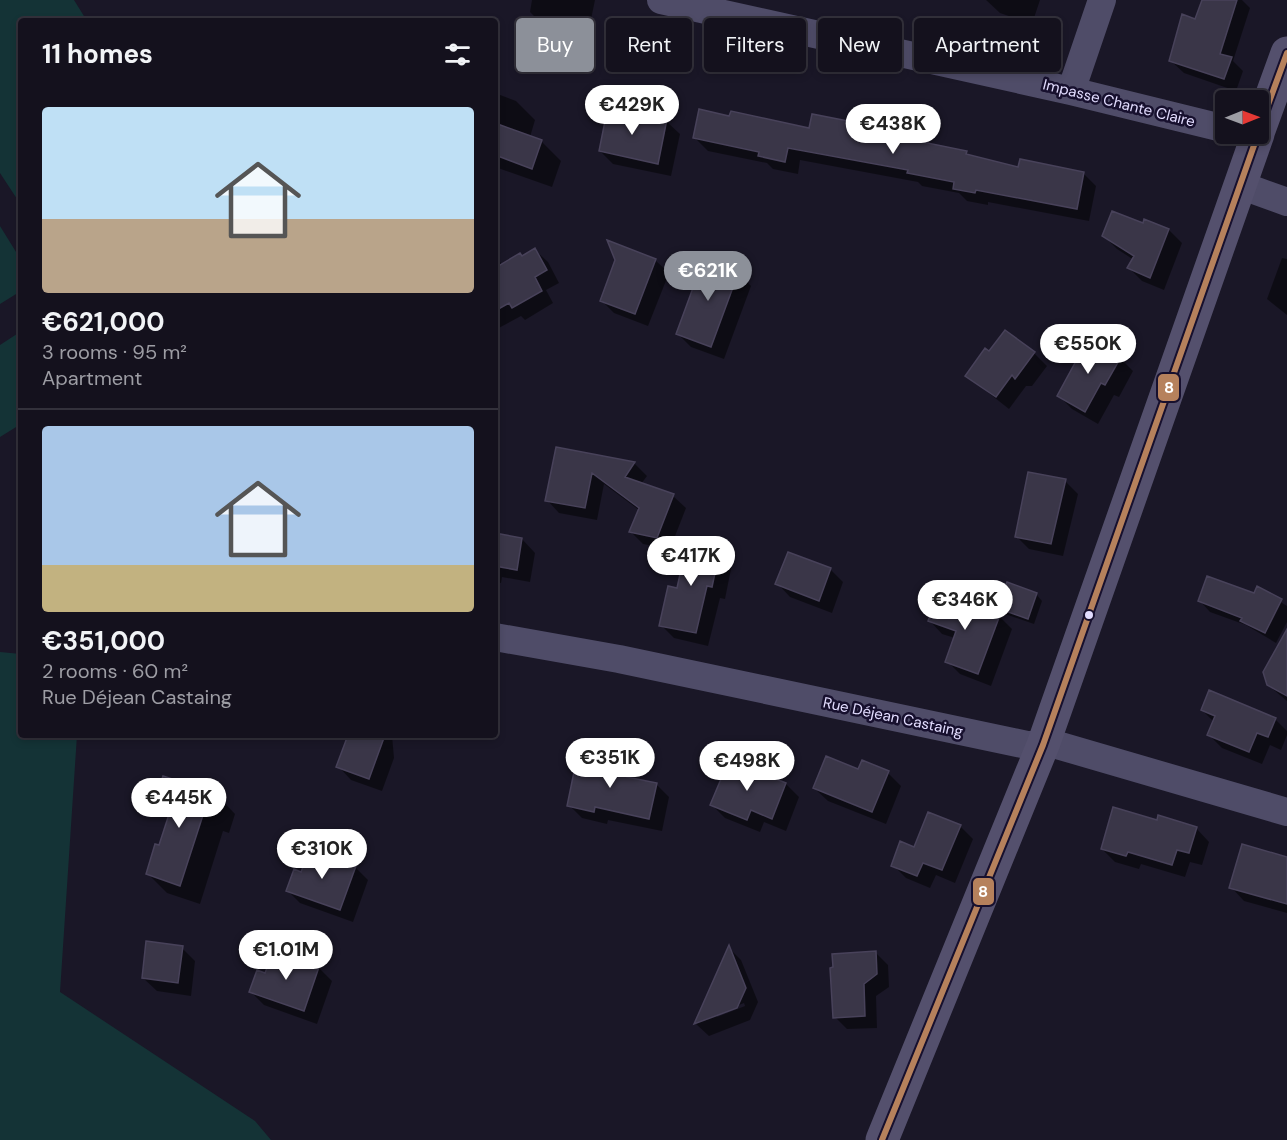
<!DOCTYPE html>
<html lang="en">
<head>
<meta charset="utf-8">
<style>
  :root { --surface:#14111d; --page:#211f2a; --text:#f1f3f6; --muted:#9d9da4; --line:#33313b; --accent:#8c9099 }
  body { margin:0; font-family:"DM Sans",sans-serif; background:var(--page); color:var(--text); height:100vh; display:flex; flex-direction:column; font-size:22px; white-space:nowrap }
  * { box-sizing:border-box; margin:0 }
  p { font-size:20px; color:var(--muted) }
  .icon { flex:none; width:33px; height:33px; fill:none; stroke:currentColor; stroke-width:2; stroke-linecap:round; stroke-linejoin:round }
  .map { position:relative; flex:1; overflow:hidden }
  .drawer { position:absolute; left:18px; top:18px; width:480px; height:720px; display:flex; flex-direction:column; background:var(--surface); border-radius:6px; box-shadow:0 3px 9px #0003,0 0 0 2px var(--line) }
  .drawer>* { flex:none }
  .guide { position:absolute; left:516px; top:18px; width:570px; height:54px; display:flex; gap:12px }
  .needle { width:39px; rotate:89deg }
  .buttons { position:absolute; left:1215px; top:90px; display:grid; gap:12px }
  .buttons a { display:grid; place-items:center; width:54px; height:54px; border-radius:6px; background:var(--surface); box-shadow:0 3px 9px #0003,0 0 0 2px var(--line); font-size:30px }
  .price { position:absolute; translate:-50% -51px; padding:0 14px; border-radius:21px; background:#fff; color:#222; font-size:20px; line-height:39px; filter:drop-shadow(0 2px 3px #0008) }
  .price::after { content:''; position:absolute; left:50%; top:36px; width:18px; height:14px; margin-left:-9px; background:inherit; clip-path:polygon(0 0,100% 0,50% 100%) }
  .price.current { background:var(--accent); color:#fff }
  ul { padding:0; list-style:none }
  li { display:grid; align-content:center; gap:12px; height:318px; padding:0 24px }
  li+li { border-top:2px solid var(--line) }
  li span { display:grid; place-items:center; height:186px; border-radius:6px; color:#555 }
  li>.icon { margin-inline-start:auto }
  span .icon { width:108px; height:108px; fill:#fffc; stroke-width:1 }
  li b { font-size:26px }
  h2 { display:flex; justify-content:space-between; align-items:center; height:72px; padding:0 24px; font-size:26px }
  .pill { padding:0 21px; border-radius:6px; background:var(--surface); box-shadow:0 3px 9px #0003,0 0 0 2px var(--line); font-size:21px; line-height:54px }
  .pill.current { background:var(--accent); color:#fff }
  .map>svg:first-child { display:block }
  .green { fill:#143336 }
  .shadow { fill:#0007; fill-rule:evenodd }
  .building { fill:#3a3648; stroke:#48425a; stroke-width:1.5 }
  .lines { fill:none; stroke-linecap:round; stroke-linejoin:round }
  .minor { stroke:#4f4c68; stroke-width:28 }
  .secondary { stroke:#54506d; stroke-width:33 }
  .bus-1-casing { stroke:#17102e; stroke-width:10 }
  .bus-1 { stroke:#b6815c; stroke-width:6 }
  .bus-dot { fill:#e3ddff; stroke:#17102e; stroke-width:2 }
  .labels { text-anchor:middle; stroke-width:5; stroke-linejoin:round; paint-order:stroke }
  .street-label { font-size:15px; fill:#e3ddff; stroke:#17102e }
  .line-badge { stroke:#17102e; stroke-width:2 }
  .badge-label { font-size:16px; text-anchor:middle; font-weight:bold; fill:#fff }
</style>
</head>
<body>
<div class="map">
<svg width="1287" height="1140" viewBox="0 0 1287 1140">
  <rect width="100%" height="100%" fill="#1a1727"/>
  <path class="green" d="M 0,0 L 74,0 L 87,21 L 21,21 L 21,205 L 0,173 Z
    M 0,226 L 21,260 L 21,291 L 0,304 Z
    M 20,332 L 21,424 L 0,437 L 0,345 Z
    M 0,652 L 21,654 L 21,735 L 77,735 L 60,992 L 255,1121 L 271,1140 L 0,1140 Z"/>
  <path class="shadow" d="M 532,0 L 595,0 L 588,34 L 543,25 L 530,12 Z
    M 986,0 L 1040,0 L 1032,24 L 1000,13 Z
    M 1203,0 L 1242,0 L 1250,8 L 1233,61 L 1243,71 L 1236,91 L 1184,73 L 1171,61 L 1196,21 Z
    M 495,93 L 516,101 L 535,120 L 530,137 L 541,141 L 561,161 L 552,187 L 495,167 Z
    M 611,99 L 629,119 L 644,122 L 666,121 L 680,134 L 671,176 L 613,164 L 600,151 Z
    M 730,118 L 810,129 L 878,128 L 887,136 L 966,152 L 971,157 L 1020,169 L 1083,173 L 1096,186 L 1089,221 L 988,202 L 988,205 L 967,201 L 959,193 L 922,186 L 918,182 L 800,160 L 798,174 L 773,169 L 767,163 L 708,151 L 695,138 Z
    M 1145,221 L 1169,230 L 1182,243 L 1164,290 L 1142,281 L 1129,268 L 1134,260 L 1117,249 L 1104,236 L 1144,225 Z
    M 535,250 L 548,262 L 559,283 L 546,290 L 553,303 L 525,320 L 521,316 L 495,330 L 495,265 L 500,262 L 503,265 Z
    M 1282,258 L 1287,259 L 1287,315 L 1267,299 Z
    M 655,260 L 669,273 L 648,326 L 614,313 L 601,300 Z
    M 738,272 L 751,286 L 724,359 L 691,347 L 678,334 Z
    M 990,353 L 1034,353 L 1047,366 L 1032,386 L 1026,386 L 1009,409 L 967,376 Z
    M 1120,358 L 1133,371 L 1119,397 L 1114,395 L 1098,424 L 1072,409 L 1059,396 Z
    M 557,449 L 635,464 L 647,476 L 641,484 L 673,496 L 686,508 L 670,549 L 643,544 L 631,532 L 639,510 L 604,484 L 597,520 L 559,513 L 547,500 Z
    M 1065,481 L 1078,494 L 1063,556 L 1029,549 L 1016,536 Z
    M 495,535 L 522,539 L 535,553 L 530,582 L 502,577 L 501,583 L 495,582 Z
    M 720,546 L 733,559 L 725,599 L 720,598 L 708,646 L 674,638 L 661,625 L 678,590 Z
    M 830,569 L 843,582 L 832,613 L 790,597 L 777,583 Z
    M 1258,588 L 1287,606 L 1287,622 L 1276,643 L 1246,625 L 1210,612 L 1200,601 L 1254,595 Z
    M 1036,594 L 1042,601 L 1034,624 L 1005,614 L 999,608 Z
    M 999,616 L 1012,629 L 991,686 L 960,674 L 947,661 L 955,638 L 942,634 L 929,620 Z
    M 1287,644 L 1287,701 L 1268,685 Z
    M 1202,710 L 1275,719 L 1287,731 L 1287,735 L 1281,750 L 1270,745 L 1262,764 L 1222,748 L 1209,735 L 1214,722 Z
    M 349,735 L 392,735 L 394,758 L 382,791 L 351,780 L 338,766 Z
    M 859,771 L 888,773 L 901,786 L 886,824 L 828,801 L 814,788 Z
    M 628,779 L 656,784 L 669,797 L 662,831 L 608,820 L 607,824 L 582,818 L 569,805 Z
    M 786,784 L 799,797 L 786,831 L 764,822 L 760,832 L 725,818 L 712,805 Z
    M 216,794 L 235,814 L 229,833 L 223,831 L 200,904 L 167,893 L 147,873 L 160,847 L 172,810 L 158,796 Z
    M 1158,822 L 1196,828 L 1209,842 L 1202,865 L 1190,862 L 1185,877 L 1141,864 L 1139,869 L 1115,862 L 1102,849 Z
    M 960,826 L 973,839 L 955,883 L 936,875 L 930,888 L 906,878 L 893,865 L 915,849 Z
    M 1287,859 L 1287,913 L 1244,901 L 1231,887 Z
    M 355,867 L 368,880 L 353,922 L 300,903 L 287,890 L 302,874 Z
    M 182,948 L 195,961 L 191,996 L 157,991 L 143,978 Z
    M 729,948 L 741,960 L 758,1002 L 750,1020 L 709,1036 L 696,1024 ZM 744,1003 L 745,1006 L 717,1017 L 717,1014 Z
    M 876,953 L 888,965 L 889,987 L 876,996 L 877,1028 L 847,1029 L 835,1017 Z
    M 319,968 L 332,981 L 317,1024 L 264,1005 L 251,992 L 266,975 Z"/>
  <path class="building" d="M 1202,0 L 1237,0 L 1220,54 L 1232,57 L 1224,79 L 1169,61 L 1182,14 L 1195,19 Z
    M 610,96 L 624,117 L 643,121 L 652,116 L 667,119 L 658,164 L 599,151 Z
    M 699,109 L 729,116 L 731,111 L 809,128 L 812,114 L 879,127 L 878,133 L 967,151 L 966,154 L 1018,167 L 1020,159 L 1084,172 L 1077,209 L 976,190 L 975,193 L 953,189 L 954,182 L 907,173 L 908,170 L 788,148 L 785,162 L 758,156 L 759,152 L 693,138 Z
    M 495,123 L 542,140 L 532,169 L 495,155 Z
    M 1112,211 L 1143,223 L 1144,219 L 1169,229 L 1150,278 L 1127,268 L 1134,256 L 1102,236 Z
    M 607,240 L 656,259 L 635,314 L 600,301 L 615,260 Z
    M 535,248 L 547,270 L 535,277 L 542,291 L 512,308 L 509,303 L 495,311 L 495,268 L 520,253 L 522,256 Z
    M 704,258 L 739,271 L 711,347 L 676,334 Z
    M 1005,330 L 1035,352 L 1015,379 L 1012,375 L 996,397 L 965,376 L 985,348 L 989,351 Z
    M 1088,339 L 1121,357 L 1105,385 L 1101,383 L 1085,412 L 1057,396 Z
    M 556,447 L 635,462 L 625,477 L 674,494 L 657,538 L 629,532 L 639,508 L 592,473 L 585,508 L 545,501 Z
    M 1028,472 L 1066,479 L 1051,544 L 1015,537 Z
    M 495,533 L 522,538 L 517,570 L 495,566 Z
    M 688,538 L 721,545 L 712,587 L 707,586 L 696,633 L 659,626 L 668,586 L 677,588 Z
    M 788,552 L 831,568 L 819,601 L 775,584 Z
    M 1207,576 L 1254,593 L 1257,586 L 1282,599 L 1265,633 L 1240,621 L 1242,618 L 1198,601 Z
    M 1007,582 L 1037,593 L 1028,619 L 997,608 Z
    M 938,592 L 1000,615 L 978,674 L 945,662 L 956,631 L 928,621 Z
    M 1287,629 L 1287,696 L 1267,685 L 1263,672 Z
    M 1209,690 L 1276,718 L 1268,737 L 1257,733 L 1249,752 L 1207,735 L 1215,716 L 1201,710 Z
    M 348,735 L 385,735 L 369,779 L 336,767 Z
    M 588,745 L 615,764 L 627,777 L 657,783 L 649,819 L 595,807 L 594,812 L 567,806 L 574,772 L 583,774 Z
    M 826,756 L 858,769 L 862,760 L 889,771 L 872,812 L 813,788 Z
    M 729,760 L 786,783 L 772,819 L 751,810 L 747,820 L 710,805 Z
    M 163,776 L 216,793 L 210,814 L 204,812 L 180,886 L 146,874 L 155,844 L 159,845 L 173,802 L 156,796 Z
    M 1113,807 L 1157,820 L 1158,815 L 1197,827 L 1189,853 L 1177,850 L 1172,865 L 1128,852 L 1126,856 L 1101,849 Z
    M 928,812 L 961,825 L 942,870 L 923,863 L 917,876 L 891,866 L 900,841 L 914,847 Z
    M 1242,844 L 1287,857 L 1287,904 L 1229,888 Z
    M 310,849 L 356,866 L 340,910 L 286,891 L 294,869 L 301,872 Z
    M 146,941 L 183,946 L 178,983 L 142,978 Z
    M 729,945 L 746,988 L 737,1008 L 694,1024 Z
    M 274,950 L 319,967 L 304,1011 L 249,992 L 257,970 L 265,973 Z
    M 876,951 L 877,974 L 864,984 L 865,1016 L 833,1018 L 830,968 L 833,967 L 832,954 Z"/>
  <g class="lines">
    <path class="minor" d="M 661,0 L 1071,91 L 1226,129
      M 1071,91 L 1102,0
      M 1240,185 L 1287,202
      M 495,637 L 619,659 L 1027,745 L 1057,745 L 1287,812"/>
    <path class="secondary" d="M 1258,133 L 1287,53
      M 882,1140 L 1043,745 L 1258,134"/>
    <g class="bus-1-casing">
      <path id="bus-1" d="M 1258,132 L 1287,53
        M 882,1140 L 1043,745 L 1258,134"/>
    </g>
    <use href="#bus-1" class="bus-1"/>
  </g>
  <circle class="bus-dot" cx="1089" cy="615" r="5"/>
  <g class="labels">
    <g class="street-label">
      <text transform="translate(1119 103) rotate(14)" y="5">Impasse Chante Claire</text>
      <text transform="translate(893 717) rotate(12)" y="5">Rue Déjean Castaing</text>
    </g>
  </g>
  <g class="line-badge">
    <rect x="1157" y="373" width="23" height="29" rx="6" fill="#b6815c"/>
    <rect x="972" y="877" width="23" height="29" rx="6" fill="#b6815c"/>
  </g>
  <g class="badge-label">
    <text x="1169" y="393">8</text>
    <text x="983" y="897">8</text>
  </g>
</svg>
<div class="buttons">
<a><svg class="needle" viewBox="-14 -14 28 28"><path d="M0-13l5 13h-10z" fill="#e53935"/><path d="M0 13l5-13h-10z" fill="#9d9da4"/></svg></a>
</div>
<b class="price" style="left:632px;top:136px">€429K</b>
<b class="price" style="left:893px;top:155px">€438K</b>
<b class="price current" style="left:708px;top:302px">€621K</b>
<b class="price" style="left:1088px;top:375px">€550K</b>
<b class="price" style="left:691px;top:587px">€417K</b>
<b class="price" style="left:965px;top:631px">€346K</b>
<b class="price" style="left:610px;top:789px">€351K</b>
<b class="price" style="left:747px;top:792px">€498K</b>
<b class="price" style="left:179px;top:829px">€445K</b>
<b class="price" style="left:322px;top:880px">€310K</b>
<b class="price" style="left:286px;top:981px">€1.01M</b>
<div class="guide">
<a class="pill current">Buy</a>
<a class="pill">Rent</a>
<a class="pill">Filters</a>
<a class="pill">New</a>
<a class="pill">Apartment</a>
</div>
<section class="drawer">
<h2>11 homes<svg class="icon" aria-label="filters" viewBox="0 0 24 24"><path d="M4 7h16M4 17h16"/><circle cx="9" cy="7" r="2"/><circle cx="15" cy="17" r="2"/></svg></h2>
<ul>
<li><span style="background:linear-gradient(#bfe0f5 60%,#b9a48a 0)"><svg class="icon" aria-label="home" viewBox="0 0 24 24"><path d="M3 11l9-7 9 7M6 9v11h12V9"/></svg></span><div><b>€621,000</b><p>3 rooms · 95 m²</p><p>Apartment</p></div></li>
<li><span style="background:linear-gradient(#a9c7e8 75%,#c2b280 0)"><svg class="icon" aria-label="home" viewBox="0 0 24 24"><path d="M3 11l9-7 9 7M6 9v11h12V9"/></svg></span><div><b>€351,000</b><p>2 rooms · 60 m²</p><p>Rue Déjean Castaing</p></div></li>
</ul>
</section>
</div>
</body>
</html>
